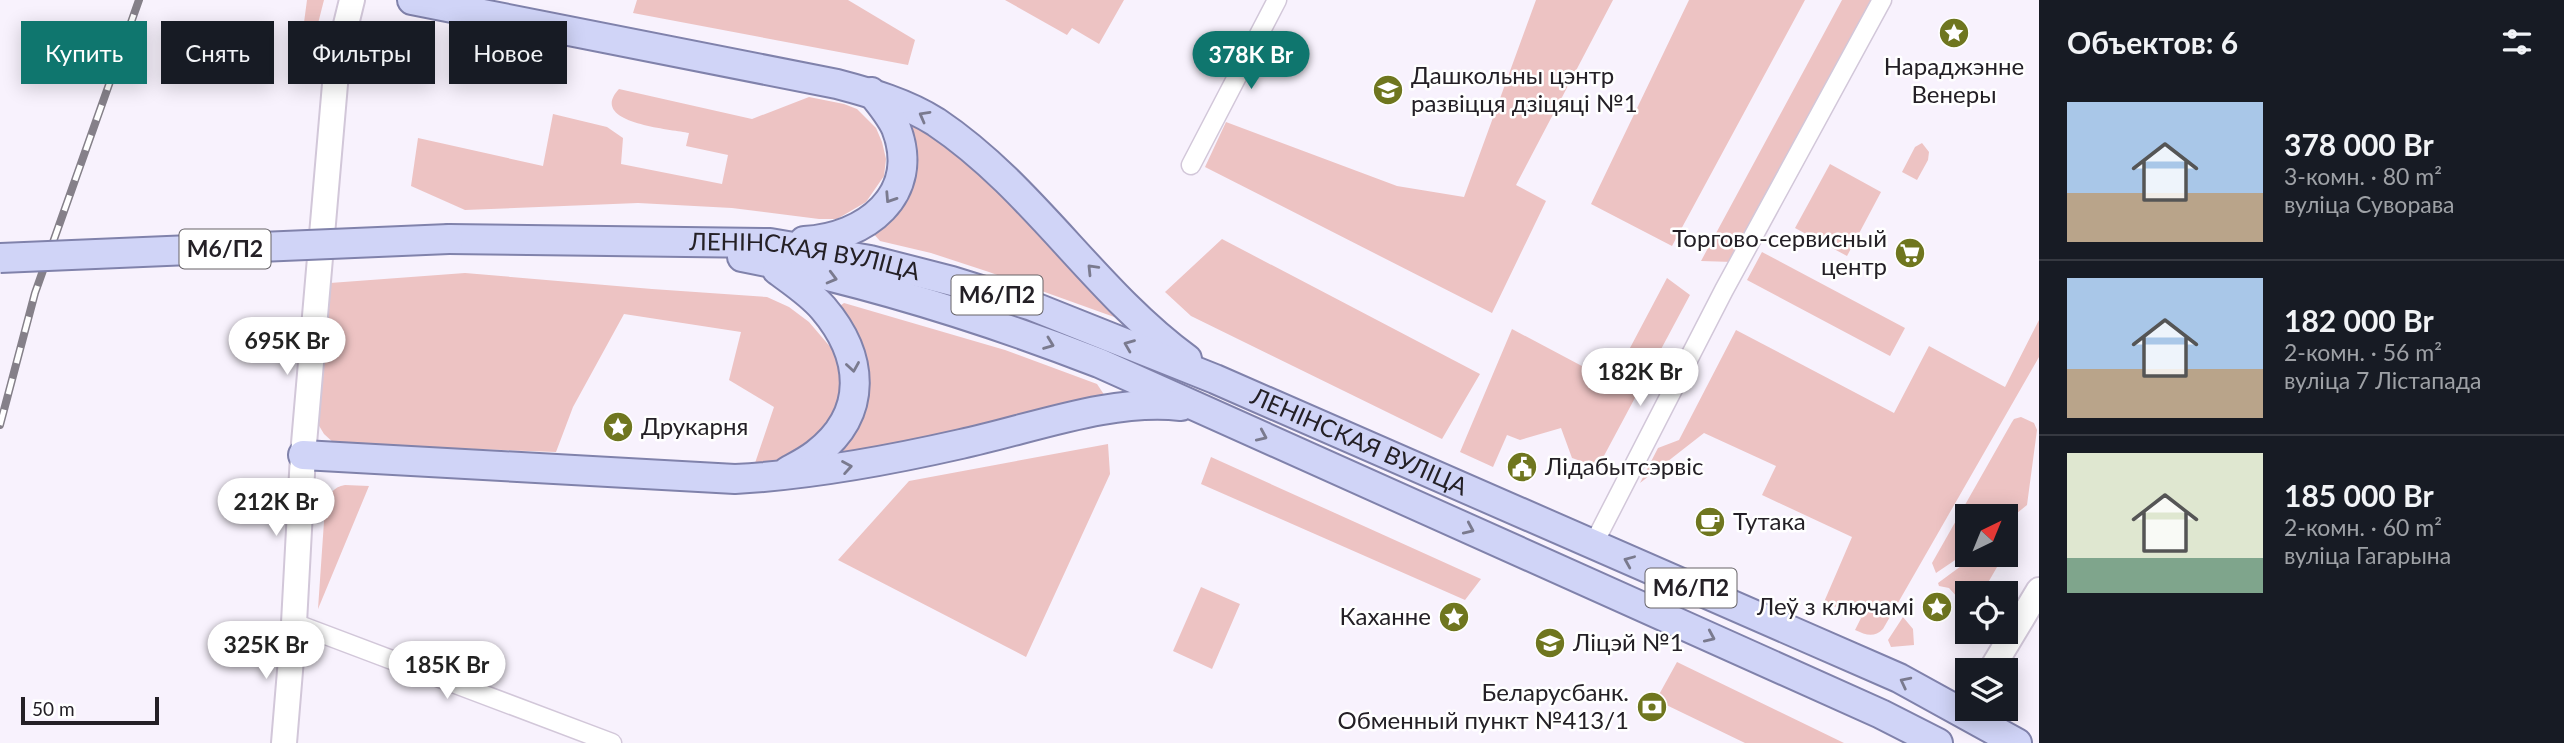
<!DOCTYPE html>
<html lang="ru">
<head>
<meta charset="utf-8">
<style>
  :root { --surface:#171b24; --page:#20242c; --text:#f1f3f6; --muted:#9ea1a6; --line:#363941; --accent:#0f766e }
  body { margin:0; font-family:Lato,sans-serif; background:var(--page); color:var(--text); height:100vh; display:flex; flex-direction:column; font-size:26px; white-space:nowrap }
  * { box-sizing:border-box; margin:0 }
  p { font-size:23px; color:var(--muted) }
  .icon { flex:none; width:38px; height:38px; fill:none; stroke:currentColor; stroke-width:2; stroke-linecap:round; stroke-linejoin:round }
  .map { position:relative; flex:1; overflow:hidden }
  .drawer { display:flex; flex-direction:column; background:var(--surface); width:525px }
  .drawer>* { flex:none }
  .guide { position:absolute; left:21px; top:21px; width:665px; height:63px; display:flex; gap:14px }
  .needle { width:46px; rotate:43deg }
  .controls { position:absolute; left:1955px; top:504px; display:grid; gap:14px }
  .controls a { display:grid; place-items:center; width:63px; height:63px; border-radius:0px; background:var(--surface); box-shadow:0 4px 18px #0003; font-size:35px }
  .scale { position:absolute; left:21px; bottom:18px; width:138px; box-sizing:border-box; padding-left:7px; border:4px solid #242026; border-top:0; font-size:19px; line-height:24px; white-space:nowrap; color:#242026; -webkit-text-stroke:5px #fff; paint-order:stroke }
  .price { position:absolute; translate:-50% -60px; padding:0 16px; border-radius:24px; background:#fff; color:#222; font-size:23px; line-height:46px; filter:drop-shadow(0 2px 4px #0008) }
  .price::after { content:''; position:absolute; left:50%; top:42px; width:21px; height:16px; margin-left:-10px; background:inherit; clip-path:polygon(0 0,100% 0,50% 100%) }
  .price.current { background:var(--accent); color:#fff }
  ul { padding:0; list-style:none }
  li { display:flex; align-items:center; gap:21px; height:175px; padding:0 28px }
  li+li { border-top:2px solid var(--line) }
  li span { display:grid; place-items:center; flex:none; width:196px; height:140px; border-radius:0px; color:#555 }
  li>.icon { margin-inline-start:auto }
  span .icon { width:84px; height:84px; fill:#fffc; stroke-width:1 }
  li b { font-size:30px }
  h2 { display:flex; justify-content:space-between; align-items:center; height:84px; padding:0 28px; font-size:30px }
  .chip { padding:0 24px; border-radius:0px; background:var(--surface); box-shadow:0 4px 18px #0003; font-size:24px; line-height:63px }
  .chip.current { background:var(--accent); color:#fff }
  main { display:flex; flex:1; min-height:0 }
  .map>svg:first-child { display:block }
  .green { fill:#edc3c3 }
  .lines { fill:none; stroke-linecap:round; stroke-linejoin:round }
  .street-casing { stroke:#d2c7d9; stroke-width:21 }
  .secondary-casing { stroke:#d2c7d9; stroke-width:28 }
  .primary-casing { stroke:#8082ab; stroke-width:32 }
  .street { stroke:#fff; stroke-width:18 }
  .secondary { stroke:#fff; stroke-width:24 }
  .primary { stroke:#d0d4f7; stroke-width:28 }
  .rail-casing { stroke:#858089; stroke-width:8 }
  .rail { stroke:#fff; stroke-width:5; stroke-dasharray:16; stroke-linecap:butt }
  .primary-bridge-casing { stroke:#8082ab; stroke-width:32; stroke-linecap:butt }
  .primary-bridge { stroke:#d0d4f7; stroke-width:28 }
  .oneway { stroke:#7a7a8e }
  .labels { text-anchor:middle; stroke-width:5; stroke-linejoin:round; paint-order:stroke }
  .shield { fill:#fff; stroke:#666367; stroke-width:2 }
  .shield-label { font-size:23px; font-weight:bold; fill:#242026 }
  .poi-label { font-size:24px; fill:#242026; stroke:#fff; text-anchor:start }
  .street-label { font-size:24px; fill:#242026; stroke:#fff }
</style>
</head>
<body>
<main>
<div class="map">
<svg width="2039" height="743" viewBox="0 0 2039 743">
  <rect width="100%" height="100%" fill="#f8f2fd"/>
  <path class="green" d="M 307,0 L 324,0 L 311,51 L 301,45 Z
    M 637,0 L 848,0 L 915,40 L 908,65 L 633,13 Z
    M 1005,0 L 1124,0 L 1099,44 L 1072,28 L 1067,35 Z
    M 1536,0 L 1613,0 L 1516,185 L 1546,201 L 1492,313 L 1205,167 L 1226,122 L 1397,186 L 1464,197 Z
    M 1689,0 L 1805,0 L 1672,246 L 1591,204 Z
    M 1842,0 L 1880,0 L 1733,262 L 1701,261 Z
    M 619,89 L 752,119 L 809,97 L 844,104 L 857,109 L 876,128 L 882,142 L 886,159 L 884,176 L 866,202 L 837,219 L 819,219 L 732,208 L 638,203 L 465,210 L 411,186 L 418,138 L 543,166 L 553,114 L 607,127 L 623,138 L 621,164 L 722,184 L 728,155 L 686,146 L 689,133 C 669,129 587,123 619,89 Z
    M 900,118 L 935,136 L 968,157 L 1124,315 L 1117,318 L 989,272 L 931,253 L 880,241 L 872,232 L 884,224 Z
    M 1922,143 L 1929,152 L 1928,160 L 1917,180 L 1902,172 L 1915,147 Z
    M 1830,164 L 1881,192 L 1847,256 L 1795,228 Z
    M 1222,239 L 1480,374 L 1442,439 L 1191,316 L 1165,292 Z
    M 1762,252 L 1905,328 L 1890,356 L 1747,280 Z
    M 465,273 L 652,289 L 767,297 L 789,307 L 809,322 L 838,356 L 842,378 L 840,402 L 832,424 L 793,459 L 754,466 L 774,407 L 729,380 L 741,332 L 624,314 L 573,407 L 556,452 L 335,444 L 324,434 L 318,424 L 330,283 Z
    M 1667,278 L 1690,295 L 1598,467 L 1572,458 L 1561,428 L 1520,440 L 1507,435 L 1493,467 L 1460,452 L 1512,329 L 1612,382 Z
    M 844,303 L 1005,350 L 1097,384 L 1107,399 L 842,454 L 841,449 C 855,415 878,382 860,345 C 854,333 843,321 835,309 Z
    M 2039,320 L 2039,357 L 1883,629 C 1874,638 1866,635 1855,630 L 1861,618 L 1824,602 L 1852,537 L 1762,495 L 1776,466 L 1704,433 L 1640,483 L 1658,448 L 1679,440 L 1736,330 L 1894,413 L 1929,346 L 2005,387 Z
    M 2021,417 L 2034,423 L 2037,430 L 2027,505 L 2006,522 L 2006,516 L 1967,516 L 1967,552 L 1936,573 L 1932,563 L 2012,422 L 2014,419 Z
    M 1108,444 L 1110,474 L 1026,657 L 838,560 L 909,481 Z
    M 1211,457 L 1481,579 L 1465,600 L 1201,484 Z
    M 345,485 L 369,486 L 318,609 L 325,507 C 328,495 333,487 345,485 Z
    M 1976,555 L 2004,555 L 1982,593 L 1967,593 L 1967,606 L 1965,606 L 1964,595 L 1958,598 L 1949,588 L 1939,586 L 1938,583 Z
    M 1201,587 L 1240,604 L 1212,669 L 1173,651 Z
    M 1903,617 L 1913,629 L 1914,645 L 1891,647 L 1888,640 Z
    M 1677,662 L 1844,743 L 1745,743 L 1656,700 Z"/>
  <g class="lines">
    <g class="street-casing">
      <path id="street" d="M 1191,165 L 1277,0
        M 1593,545 L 1724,290 L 1882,0
        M 294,623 L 612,743"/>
    </g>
    <g class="secondary-casing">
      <path id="secondary" d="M 1991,670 L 2039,590
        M 284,743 L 294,623 L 303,455 L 337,61 L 352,0"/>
    </g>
    <g class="primary-casing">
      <g id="primary">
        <path d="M 412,0 L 837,84 C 871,93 906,103 936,122 C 1033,187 1094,291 1187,359"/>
        <path id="s1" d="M 449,239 L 770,243 L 870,260 L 952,281 L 1032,306 L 1215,379 L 1899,678 L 2017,743"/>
        <path d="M 804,241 C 865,238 922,195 896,128 C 890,115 880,103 871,92"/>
        <path d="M 742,257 C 864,281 983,318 1099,363 L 1881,714 L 1938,743"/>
        <path d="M 777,270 C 793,282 810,293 823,308 C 864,356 869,413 816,454 C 807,461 797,466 788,471"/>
        <path d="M 303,455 L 735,479 C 811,475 886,461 961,444 C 1031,429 1110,398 1181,406"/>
      </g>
    </g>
    <use href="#street" class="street"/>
    <use href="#secondary" class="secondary"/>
    <use href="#primary" class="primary"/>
    <g class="rail-casing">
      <path id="rail" d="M 0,425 L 35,293 L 139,0"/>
    </g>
    <use href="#rail" class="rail"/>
    <g class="primary-bridge-casing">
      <path id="primary-bridge" d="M 0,258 L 449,239"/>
    </g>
    <use href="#primary-bridge" class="primary-bridge"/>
  </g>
  <defs><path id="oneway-chevron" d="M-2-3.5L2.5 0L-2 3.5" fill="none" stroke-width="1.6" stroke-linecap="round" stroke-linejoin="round" transform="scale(1.75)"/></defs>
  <g class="oneway">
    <use href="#oneway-chevron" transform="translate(924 116) rotate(-151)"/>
    <use href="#oneway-chevron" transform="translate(890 198) rotate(123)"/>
    <use href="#oneway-chevron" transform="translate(1092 269) rotate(-134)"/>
    <use href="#oneway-chevron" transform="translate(832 278) rotate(15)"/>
    <use href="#oneway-chevron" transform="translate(1049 344) rotate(21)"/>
    <use href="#oneway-chevron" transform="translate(1129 345) rotate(-158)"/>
    <use href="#oneway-chevron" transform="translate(853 367) rotate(81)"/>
    <use href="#oneway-chevron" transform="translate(1262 436) rotate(24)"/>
    <use href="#oneway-chevron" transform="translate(847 467) rotate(-10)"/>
    <use href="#oneway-chevron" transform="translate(1469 529) rotate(24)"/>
    <use href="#oneway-chevron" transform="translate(1629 561) rotate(-157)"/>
    <use href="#oneway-chevron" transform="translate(1710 637) rotate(24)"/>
    <use href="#oneway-chevron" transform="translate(1905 682) rotate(-153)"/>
  </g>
  <defs>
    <g id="sight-disc" transform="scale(1.575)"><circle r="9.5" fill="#6f761f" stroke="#fff"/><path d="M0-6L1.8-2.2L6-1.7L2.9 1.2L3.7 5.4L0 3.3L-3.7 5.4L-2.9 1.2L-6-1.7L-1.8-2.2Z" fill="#fff"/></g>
    <g id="school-disc" transform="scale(1.575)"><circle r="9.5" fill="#6f761f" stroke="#fff"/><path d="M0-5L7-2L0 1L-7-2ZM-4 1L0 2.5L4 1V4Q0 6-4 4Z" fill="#fff"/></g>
    <g id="supermarket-disc" transform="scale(1.575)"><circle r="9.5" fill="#6f761f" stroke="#fff"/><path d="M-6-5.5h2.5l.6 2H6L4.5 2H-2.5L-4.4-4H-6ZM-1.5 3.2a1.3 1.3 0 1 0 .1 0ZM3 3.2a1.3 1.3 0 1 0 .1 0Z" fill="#fff"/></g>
    <g id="civic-disc" transform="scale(1.575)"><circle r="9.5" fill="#6f761f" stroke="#fff"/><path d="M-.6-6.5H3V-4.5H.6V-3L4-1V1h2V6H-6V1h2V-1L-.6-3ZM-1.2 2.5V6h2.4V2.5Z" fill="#fff"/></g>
    <g id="cafe-disc" transform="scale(1.575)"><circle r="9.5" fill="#6f761f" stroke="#fff"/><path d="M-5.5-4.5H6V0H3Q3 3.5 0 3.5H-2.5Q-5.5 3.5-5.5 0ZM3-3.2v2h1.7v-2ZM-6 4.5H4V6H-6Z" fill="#fff"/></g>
    <g id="bank-disc" transform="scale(1.575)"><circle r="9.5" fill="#6f761f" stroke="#fff"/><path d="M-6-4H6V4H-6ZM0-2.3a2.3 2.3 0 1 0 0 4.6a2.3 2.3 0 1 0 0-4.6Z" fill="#fff"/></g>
  </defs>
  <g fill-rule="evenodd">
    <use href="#sight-disc" x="1954" y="33"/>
    <use href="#school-disc" x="1388" y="90"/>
    <use href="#supermarket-disc" x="1910" y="253"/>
    <use href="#sight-disc" x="618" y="427"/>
    <use href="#civic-disc" x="1522" y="467"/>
    <use href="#cafe-disc" x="1710" y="522"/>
    <use href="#sight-disc" x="1937" y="607"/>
    <use href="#sight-disc" x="1454" y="617"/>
    <use href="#school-disc" x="1550" y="643"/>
    <use href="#bank-disc" x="1652" y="707"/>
  </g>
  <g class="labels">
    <g class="shield">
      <rect x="179.5" y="229.5" width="91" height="39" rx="5"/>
      <rect x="951.5" y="275.5" width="91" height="39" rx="5"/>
      <rect x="1645.5" y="568.5" width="91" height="39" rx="5"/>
    </g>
    <g class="shield-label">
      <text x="225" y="257">М6/П2</text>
      <text x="997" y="303">М6/П2</text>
      <text x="1691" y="596">М6/П2</text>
    </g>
    <g class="poi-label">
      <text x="1954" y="75" text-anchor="middle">Нараджэнне<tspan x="1954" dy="28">Венеры</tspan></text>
      <text x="1411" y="84">Дашкольны цэнтр<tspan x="1411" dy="28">развіцця дзіцяці №1</tspan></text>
      <text x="1887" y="247" text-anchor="end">Торгово-сервисный<tspan x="1887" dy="28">центр</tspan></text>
      <text x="641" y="435">Друкарня</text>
      <text x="1545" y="475">Лідабытсэрвіс</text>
      <text x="1733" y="530">Тутака</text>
      <text x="1914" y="615" text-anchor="end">Леў з ключамі</text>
      <text x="1431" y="625" text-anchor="end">Каханне</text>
      <text x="1573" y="651">Ліцэй №1</text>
      <text x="1629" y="701" text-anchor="end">Беларусбанк.<tspan x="1629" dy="28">Обменный пункт №413/1</tspan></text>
    </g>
    <g class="street-label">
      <text dy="8" stroke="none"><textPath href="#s1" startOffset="357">ЛЕНІНСКАЯ ВУЛІЦА</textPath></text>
      <text dy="8" stroke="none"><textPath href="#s1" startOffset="945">ЛЕНІНСКАЯ ВУЛІЦА</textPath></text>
    </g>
  </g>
</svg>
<div class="controls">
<a><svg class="needle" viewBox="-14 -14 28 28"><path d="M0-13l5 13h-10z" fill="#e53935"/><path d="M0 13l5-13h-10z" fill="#9ea1a6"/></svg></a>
<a><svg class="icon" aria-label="locate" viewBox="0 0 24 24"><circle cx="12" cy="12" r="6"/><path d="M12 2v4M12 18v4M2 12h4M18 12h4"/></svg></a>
<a><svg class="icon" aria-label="layers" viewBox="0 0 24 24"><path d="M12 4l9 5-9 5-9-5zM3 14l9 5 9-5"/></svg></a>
</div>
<div class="scale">50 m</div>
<b class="price current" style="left:1251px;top:91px">378K Br</b>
<b class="price" style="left:287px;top:377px">695K Br</b>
<b class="price" style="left:1640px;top:408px">182K Br</b>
<b class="price" style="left:276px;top:538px">212K Br</b>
<b class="price" style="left:266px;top:681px">325K Br</b>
<b class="price" style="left:447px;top:701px">185K Br</b>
<div class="guide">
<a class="chip current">Купить</a>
<a class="chip">Снять</a>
<a class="chip">Фильтры</a>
<a class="chip">Новое</a>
</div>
</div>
<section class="drawer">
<h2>Объектов: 6<svg class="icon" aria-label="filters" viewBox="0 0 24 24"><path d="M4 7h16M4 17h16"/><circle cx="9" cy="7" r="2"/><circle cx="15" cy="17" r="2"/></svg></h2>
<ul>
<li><span style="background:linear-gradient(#a9c7e8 65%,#b9a48a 0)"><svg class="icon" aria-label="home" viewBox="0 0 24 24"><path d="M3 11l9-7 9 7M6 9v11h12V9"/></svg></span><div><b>378 000 Br</b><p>3-комн. · 80 m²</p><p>вуліца Суворава</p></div></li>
<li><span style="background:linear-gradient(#a9c7e8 65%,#b9a48a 0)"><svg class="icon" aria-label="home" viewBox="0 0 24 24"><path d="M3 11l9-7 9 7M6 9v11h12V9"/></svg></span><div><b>182 000 Br</b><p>2-комн. · 56 m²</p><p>вуліца 7 Лістапада</p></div></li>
<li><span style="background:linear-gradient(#dfe7d0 75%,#7fa58c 0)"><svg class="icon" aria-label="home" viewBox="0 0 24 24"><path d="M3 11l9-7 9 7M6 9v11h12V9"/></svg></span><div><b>185 000 Br</b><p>2-комн. · 60 m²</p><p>вуліца Гагарына</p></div></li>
</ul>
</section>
</main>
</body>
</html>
